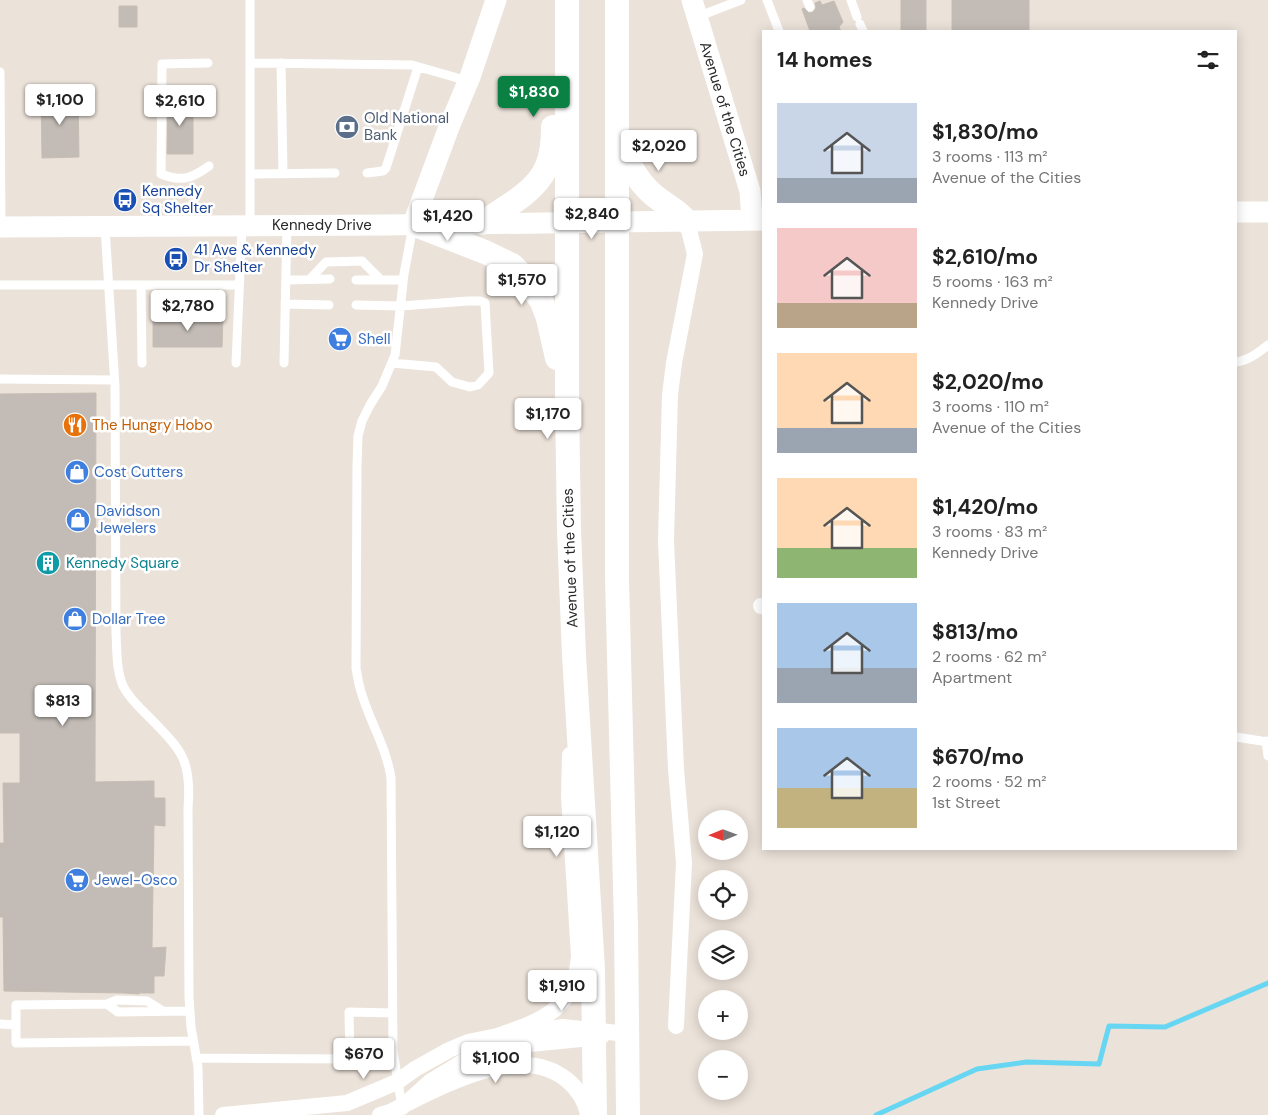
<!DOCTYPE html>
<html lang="en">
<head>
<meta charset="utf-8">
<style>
  :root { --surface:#fff; --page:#f2f2f2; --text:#222; --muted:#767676; --accent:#0b8043 }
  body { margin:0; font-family:"DM Sans",sans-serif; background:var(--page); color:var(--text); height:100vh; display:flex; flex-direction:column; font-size:19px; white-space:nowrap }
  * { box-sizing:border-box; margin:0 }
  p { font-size:16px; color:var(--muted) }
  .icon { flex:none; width:28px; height:28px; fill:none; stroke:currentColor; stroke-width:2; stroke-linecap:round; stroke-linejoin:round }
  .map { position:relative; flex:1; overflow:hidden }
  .details { position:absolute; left:762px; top:30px; width:475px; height:820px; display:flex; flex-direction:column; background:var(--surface); border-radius:0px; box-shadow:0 2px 12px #0003 }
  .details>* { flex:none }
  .needle { width:32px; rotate:269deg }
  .buttons { position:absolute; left:698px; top:810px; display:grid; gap:10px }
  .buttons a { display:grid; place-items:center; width:50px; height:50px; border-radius:50%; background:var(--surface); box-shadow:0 2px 12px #0003; font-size:25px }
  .price { position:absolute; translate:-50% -42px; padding:0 11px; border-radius:5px; background:#fff; color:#222; font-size:16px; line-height:32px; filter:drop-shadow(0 1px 2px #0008) }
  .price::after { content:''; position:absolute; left:50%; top:30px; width:15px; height:11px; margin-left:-8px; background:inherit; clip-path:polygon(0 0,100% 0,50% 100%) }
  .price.current { background:var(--accent); color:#fff }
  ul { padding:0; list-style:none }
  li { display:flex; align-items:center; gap:15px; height:125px; padding:0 15px }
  li span { display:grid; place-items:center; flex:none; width:140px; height:100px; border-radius:0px; color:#555 }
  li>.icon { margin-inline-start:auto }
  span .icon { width:60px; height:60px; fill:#fffc; stroke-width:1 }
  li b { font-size:21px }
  h2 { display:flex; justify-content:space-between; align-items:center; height:60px; padding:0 15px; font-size:21px }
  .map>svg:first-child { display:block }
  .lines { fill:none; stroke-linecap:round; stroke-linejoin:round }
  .stream { stroke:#67d6f2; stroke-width:5 }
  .building { fill:#c3bcb6; stroke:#c6beb3 }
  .service { stroke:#fff; stroke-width:9 }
  .minor { stroke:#fff; stroke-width:16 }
  .tertiary { stroke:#fff; stroke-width:21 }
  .secondary { stroke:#fff; stroke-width:24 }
  .labels { text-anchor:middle; stroke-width:5; stroke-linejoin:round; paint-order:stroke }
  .street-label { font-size:15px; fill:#282828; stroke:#fff }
  .service-label { font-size:15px; fill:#4e5e75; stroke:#fff; text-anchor:start }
  .transit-label { font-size:15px; fill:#164399; stroke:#fff; text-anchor:start }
  .shop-label { font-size:15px; fill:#366cbe; stroke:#fff; text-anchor:start }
  .food-label { font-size:15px; fill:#c56008; stroke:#fff; text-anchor:start }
  .culture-label { font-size:15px; fill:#0d838f; stroke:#fff; text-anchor:start }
</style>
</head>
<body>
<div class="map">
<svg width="1268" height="1115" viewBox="0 0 1268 1115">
  <rect width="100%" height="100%" fill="#ebe2d9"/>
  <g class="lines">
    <path class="stream" d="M 876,1115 L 977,1069 L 1027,1062 L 1099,1064 L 1109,1026 L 1165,1027 L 1268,983"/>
  </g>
  <path class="building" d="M 901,0 L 926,0 L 926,31 L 901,31 Z
    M 952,0 L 1029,0 L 1029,31 L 952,31 Z
    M 820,1 L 822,5 L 834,1 L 843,22 L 839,27 L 841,31 L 810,31 L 802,9 L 804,8 L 809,13 L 813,12 L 816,8 L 815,3 Z
    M 119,6 L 137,6 L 137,27 L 119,27 Z
    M 41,94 L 78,94 L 79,157 L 42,158 Z
    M 168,99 L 193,99 L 193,154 L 167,154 Z
    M 153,316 L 223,317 L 222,347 L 153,347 Z
    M 96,393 L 95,782 L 154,781 L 154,798 L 165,798 L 165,826 L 154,825 L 152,948 L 166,947 L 164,976 L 154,976 L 154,993 L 139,993 L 139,994 L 124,993 L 4,991 L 3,917 L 0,917 L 0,843 L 4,843 L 3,783 L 20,783 L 20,733 L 0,733 L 0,394 Z"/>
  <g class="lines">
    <path class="service" d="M 250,0 L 250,225
      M 767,0 L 779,31
      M 807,0 L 810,7
      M 851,0 L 857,17
      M 697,17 L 741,0
      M 860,24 L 863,31
      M 208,63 L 162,64 L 161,174 C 181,182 191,179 209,166
      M 250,63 L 412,65 L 468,81
      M 281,63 L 283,174
      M 0,72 L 1,226
      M 367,173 L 383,171 L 386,168 L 418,67
      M 250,174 L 335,173
      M 105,227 L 115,386 L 116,633 C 117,650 116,669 123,686 C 129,698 138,706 147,715 C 181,750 192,758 188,808 L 189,997 L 191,1027 L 198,1067 L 199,1115
      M 310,279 L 326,262 L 362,261 L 381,280
      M 286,280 L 330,279
      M 356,280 L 403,280
      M 0,285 L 239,285
      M 141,285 L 142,363
      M 285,304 L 329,305
      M 356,305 L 401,306 L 468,301 L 480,301 L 485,303 L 489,373 L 478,385 L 470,387 L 452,382 L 436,367 L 392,363
      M 1236,362 C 1248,361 1259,352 1268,345
      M 236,363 L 242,226
      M 284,363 L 287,226
      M 0,379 L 114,380
      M 1236,737 L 1268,742
      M 1266,741 L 1268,756
      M 107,1004 L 117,1000 L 147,1001 L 163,1011
      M 190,1011 L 118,1012 L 107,1004 L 16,1005 L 16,1043 L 193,1041
      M 0,1024 L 16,1025
      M 196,1058 L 350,1059 L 349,1012 L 393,1013
      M 402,1107 L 393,1051 L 391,778 C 386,745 368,719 360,688 C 358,681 357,674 356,668 L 357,466 L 358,436 L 362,421 L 370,405 L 382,386 L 395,355 L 404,274 L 413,226"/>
    <path class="minor" d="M 761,606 L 764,606
      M 676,1026 L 684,863 L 676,769 L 666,540 L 670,395 L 674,363 L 695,254 L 687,222
      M 497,1036 C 541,1021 575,1010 579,956 L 569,796 L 570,755
      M 402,1107 L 431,1081 L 474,1055 L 510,1046 L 601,1037
      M 223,1115 L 347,1103 L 397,1082 L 415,1069 L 449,1050 L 468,1042 L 497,1036 L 563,1027 L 627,1034
      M 380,1115 L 390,1112 C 436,1090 519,1040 567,1080 C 577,1088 586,1101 588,1115"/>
    <path class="tertiary" d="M 692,0 L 750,191 L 752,220
      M 1236,212 L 1268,212
      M 413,224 L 449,127 L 470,77 L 496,0
      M 0,227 L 386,225 L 764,220"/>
    <path class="secondary" d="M 567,0 L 567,403 L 569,531 L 574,655 L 593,969 L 595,1115
      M 617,0 L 617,579 L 626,925 L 628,1115
      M 622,142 C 628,165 640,186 660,200 C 669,207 680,212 687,222
      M 482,223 C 502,209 536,192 546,168 C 552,156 553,141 553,127
      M 413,224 L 485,252 L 512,265 L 522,275 L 541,300 L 548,318 L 557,358"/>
  </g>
  <defs>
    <g id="bank-disc" transform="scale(1.25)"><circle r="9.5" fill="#5c6f8a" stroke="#fff"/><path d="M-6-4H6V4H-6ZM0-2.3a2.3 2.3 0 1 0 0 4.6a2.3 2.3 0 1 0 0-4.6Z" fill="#fff"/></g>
    <g id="bus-disc" transform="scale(1.25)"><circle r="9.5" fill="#1a4fb4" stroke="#fff"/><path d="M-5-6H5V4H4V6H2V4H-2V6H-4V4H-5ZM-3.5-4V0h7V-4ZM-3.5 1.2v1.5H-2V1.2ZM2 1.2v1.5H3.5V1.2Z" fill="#fff"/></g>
    <g id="supermarket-disc" transform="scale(1.25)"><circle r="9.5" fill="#3f7fe0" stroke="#fff"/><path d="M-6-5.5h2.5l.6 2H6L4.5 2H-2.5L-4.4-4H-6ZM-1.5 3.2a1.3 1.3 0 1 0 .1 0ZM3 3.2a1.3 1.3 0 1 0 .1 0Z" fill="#fff"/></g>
    <g id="restaurant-disc" transform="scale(1.25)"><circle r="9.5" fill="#e8710a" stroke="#fff"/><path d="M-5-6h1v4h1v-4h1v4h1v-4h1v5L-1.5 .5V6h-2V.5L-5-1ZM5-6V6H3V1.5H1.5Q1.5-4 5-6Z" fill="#fff"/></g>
    <g id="shop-disc" transform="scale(1.25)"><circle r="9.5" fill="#3f7fe0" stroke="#fff"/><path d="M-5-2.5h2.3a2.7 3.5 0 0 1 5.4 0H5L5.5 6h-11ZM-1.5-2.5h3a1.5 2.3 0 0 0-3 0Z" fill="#fff"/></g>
    <g id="building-disc" transform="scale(1.25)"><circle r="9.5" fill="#0f9aa8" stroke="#fff"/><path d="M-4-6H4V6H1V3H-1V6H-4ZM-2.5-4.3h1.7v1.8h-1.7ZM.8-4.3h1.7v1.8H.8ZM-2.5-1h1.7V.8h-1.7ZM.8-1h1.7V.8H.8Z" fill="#fff"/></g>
  </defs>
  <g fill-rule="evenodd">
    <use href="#bank-disc" x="347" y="127"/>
    <use href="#bus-disc" x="125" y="200"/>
    <use href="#bus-disc" x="176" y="259"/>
    <use href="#supermarket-disc" x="340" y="339"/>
    <use href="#restaurant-disc" x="75" y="425"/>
    <use href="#shop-disc" x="77" y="472"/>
    <use href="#shop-disc" x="78" y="520"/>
    <use href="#building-disc" x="48" y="563"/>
    <use href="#shop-disc" x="75" y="619"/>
    <use href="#supermarket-disc" x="77" y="880"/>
  </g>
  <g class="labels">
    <g class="street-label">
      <text transform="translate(725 109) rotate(73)" y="5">Avenue of the Cities</text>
      <text x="322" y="230">Kennedy Drive</text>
      <text transform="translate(570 558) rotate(-92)" y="5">Avenue of the Cities</text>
    </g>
    <g class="service-label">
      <text x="364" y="123">Old National<tspan x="364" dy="17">Bank</tspan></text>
    </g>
    <g class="transit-label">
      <text x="142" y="196">Kennedy<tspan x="142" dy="17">Sq Shelter</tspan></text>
      <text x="194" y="255">41 Ave &amp; Kennedy<tspan x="194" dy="17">Dr Shelter</tspan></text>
    </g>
    <g class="shop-label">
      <text x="358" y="344">Shell</text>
      <text x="94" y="477">Cost Cutters</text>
      <text x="96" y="516">Davidson<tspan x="96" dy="17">Jewelers</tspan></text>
      <text x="92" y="624">Dollar Tree</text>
      <text x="94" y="885">Jewel-Osco</text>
    </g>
    <g class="food-label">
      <text x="92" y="430">The Hungry Hobo</text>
    </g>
    <g class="culture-label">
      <text x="66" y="568">Kennedy Square</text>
    </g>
  </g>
</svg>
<div class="buttons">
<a><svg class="needle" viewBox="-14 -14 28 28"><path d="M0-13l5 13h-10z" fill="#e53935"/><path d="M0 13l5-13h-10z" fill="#767676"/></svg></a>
<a><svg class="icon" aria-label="locate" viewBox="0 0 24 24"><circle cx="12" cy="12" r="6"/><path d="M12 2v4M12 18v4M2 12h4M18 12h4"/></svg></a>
<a><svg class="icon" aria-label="layers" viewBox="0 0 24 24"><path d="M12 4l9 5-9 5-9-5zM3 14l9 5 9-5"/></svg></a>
<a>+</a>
<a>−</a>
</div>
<b class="price current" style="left:534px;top:118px">$1,830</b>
<b class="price" style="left:60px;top:126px">$1,100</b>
<b class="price" style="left:180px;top:127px">$2,610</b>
<b class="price" style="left:659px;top:172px">$2,020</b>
<b class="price" style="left:592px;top:240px">$2,840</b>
<b class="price" style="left:448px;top:242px">$1,420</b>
<b class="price" style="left:522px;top:306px">$1,570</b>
<b class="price" style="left:188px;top:332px">$2,780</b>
<b class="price" style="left:548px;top:440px">$1,170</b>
<b class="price" style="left:63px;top:727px">$813</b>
<b class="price" style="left:557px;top:858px">$1,120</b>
<b class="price" style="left:562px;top:1012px">$1,910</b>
<b class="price" style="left:364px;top:1080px">$670</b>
<b class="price" style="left:496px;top:1084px">$1,100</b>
<section class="details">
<h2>14 homes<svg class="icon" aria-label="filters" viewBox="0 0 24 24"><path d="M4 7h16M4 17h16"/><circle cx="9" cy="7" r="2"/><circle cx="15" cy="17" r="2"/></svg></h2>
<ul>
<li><span style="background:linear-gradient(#c9d6e8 75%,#9aa5b1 0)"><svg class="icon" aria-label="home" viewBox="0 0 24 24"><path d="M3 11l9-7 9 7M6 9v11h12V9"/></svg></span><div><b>$1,830/mo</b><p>3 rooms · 113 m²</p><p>Avenue of the Cities</p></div></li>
<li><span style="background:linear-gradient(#f6c9c9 75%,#b9a48a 0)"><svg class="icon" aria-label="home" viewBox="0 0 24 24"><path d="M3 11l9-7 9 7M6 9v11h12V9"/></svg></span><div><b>$2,610/mo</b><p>5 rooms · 163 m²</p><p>Kennedy Drive</p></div></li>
<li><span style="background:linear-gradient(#ffd9b3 75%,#9aa5b1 0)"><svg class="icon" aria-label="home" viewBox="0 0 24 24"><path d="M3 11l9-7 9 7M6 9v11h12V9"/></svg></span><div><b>$2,020/mo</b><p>3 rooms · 110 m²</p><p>Avenue of the Cities</p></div></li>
<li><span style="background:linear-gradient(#ffd9b3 70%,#8fb573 0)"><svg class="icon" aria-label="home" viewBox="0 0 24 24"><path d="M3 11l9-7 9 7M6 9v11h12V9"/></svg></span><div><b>$1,420/mo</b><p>3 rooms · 83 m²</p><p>Kennedy Drive</p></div></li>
<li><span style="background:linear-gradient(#a9c7e8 65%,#9aa5b1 0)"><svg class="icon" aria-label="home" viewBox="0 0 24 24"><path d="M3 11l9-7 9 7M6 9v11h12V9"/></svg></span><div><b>$813/mo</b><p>2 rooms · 62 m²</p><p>Apartment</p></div></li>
<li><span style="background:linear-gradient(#a9c7e8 60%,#c2b280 0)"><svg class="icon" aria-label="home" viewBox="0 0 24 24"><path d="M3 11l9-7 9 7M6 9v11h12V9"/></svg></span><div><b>$670/mo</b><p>2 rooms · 52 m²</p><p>1st Street</p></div></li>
</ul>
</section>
</div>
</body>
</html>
